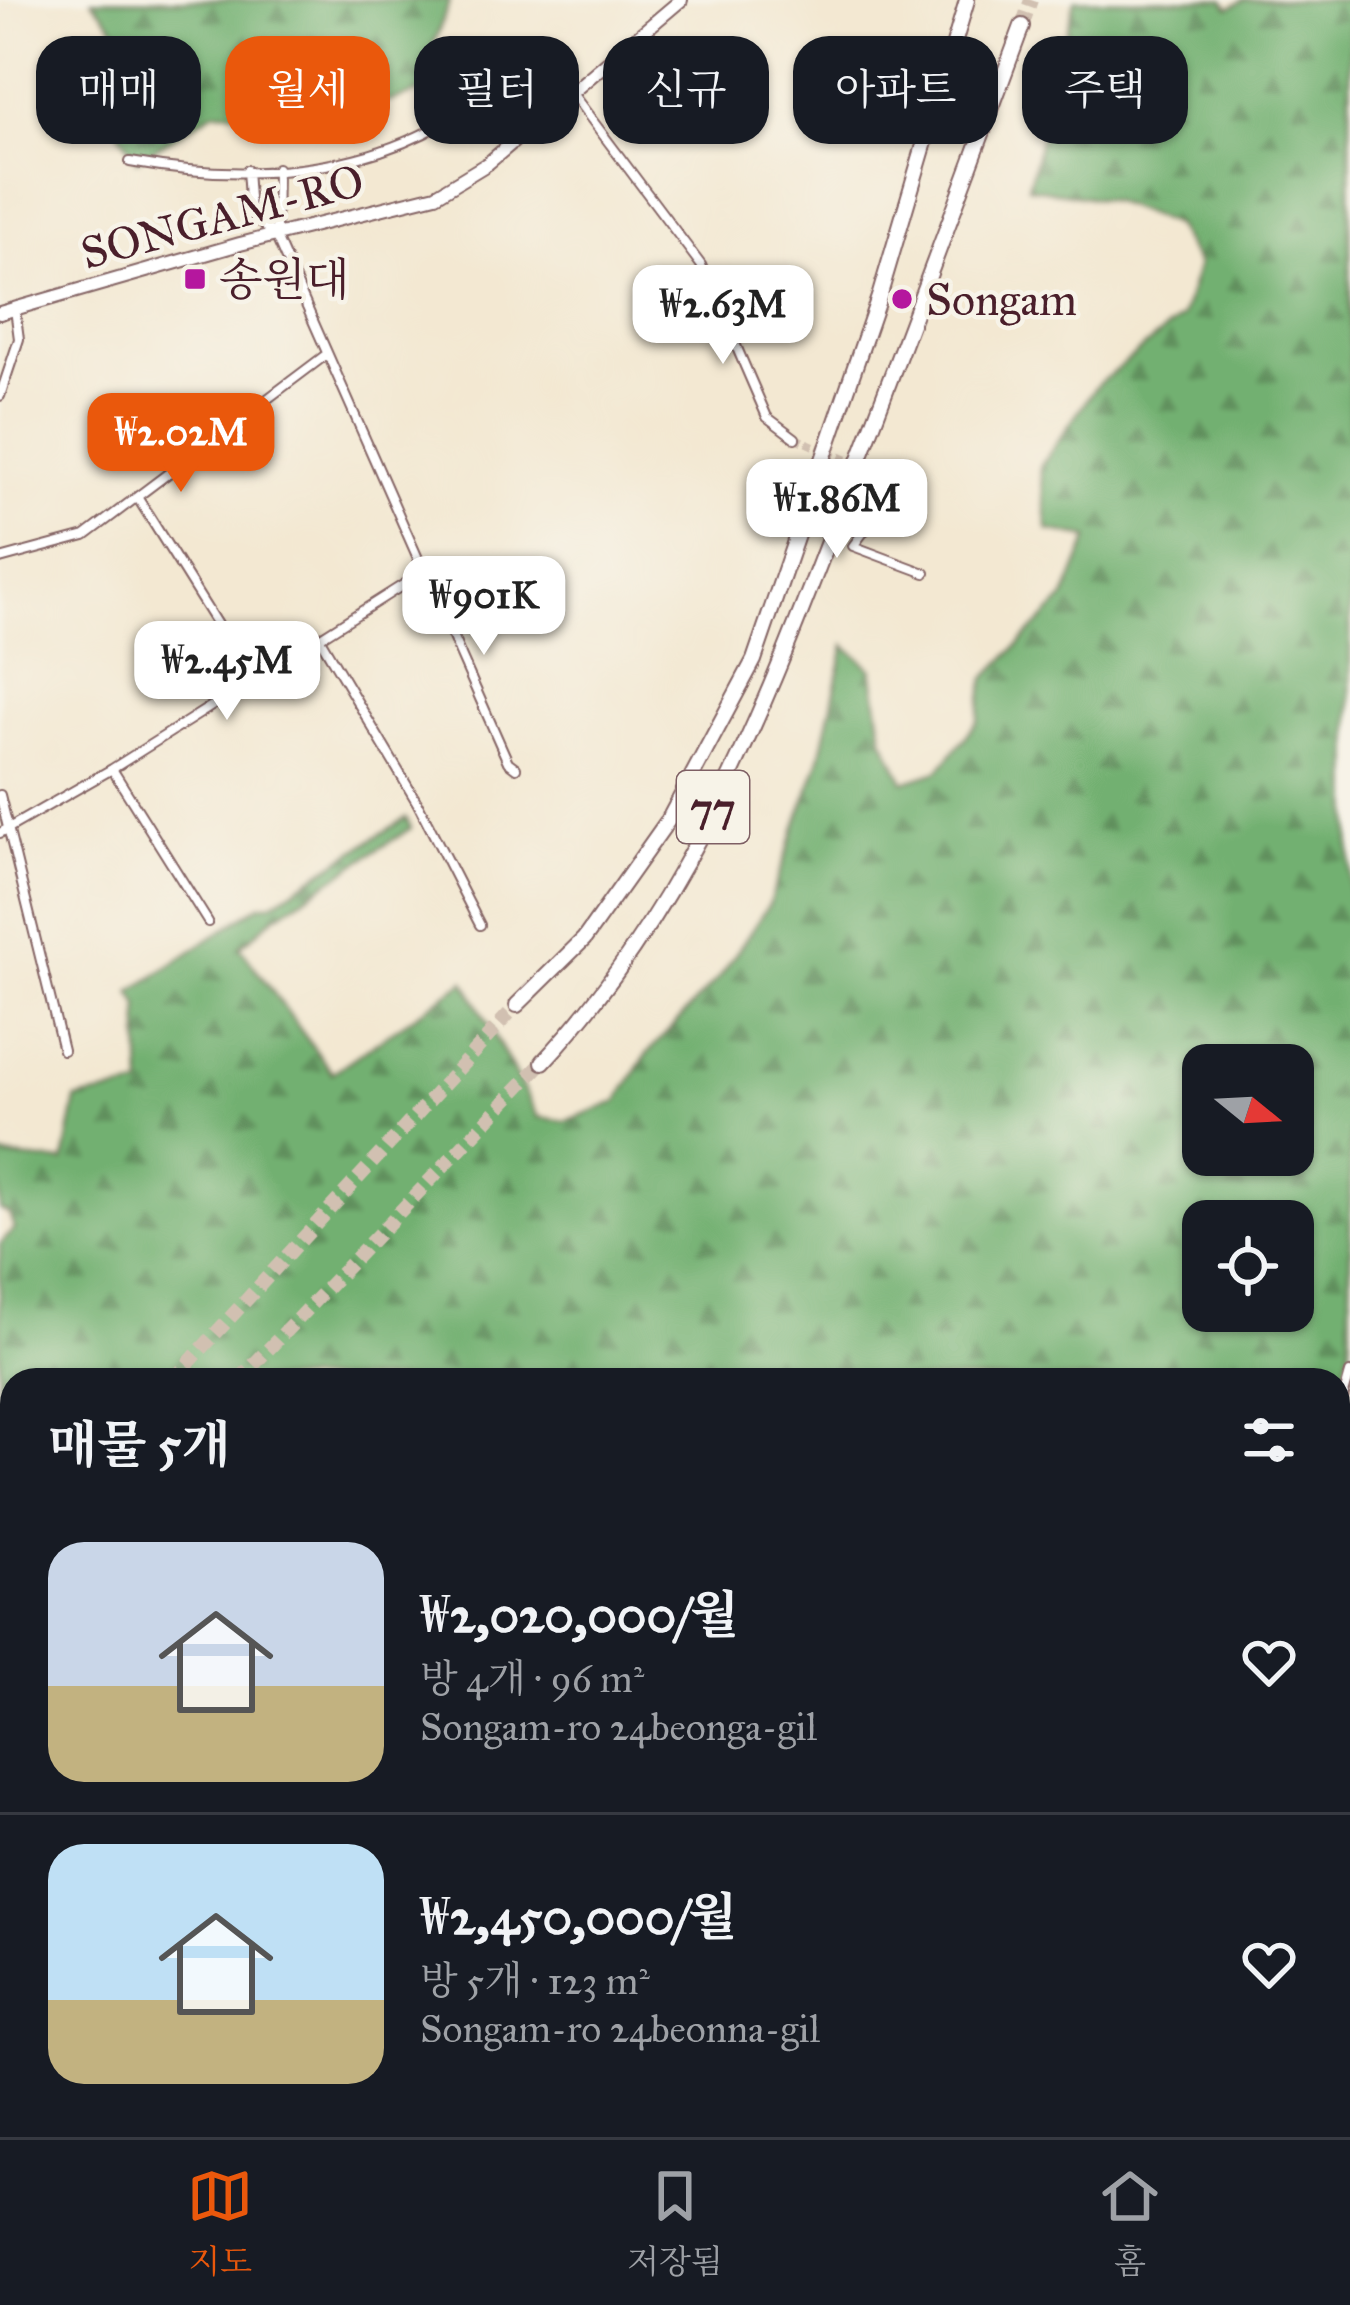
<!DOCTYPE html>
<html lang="ko">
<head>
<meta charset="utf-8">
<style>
  :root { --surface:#171b24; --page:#242831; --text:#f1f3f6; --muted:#9ea1a6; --line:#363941; --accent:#ea580c }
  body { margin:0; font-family:"IM FELL Great Primer","Noto Serif KR",serif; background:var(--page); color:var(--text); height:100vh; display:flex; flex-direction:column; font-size:45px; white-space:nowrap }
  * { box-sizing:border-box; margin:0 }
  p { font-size:39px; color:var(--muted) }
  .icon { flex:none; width:66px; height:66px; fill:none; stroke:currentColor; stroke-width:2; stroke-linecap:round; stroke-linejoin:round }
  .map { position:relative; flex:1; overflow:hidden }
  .drawer { position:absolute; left:0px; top:1368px; width:1350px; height:771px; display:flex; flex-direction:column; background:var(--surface); border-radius:36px 36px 0 0; box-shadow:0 3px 9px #0004 }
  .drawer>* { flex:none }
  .guide { position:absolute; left:36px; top:36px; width:1278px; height:108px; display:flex; gap:24px }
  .needle { width:78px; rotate:108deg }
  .buttons { position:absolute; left:1182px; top:1044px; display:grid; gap:24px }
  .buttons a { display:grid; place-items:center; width:132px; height:132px; border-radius:24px; background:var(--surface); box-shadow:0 3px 9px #0004; font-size:60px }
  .price { position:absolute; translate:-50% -102px; padding:0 27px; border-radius:24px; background:#fff; color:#222; font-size:39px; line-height:78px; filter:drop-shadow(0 3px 6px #0008) }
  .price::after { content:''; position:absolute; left:50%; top:72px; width:36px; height:27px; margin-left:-18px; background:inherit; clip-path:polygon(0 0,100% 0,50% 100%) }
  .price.active { background:var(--accent); color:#fff }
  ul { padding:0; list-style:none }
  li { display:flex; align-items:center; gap:36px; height:300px; padding:0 48px }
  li+li { border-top:3px solid var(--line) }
  li span { display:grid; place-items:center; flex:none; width:336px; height:240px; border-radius:36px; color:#555 }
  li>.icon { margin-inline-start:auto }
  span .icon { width:144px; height:144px; fill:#fffc; stroke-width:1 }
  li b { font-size:51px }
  h2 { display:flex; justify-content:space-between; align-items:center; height:144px; padding:0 48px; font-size:51px }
  .tag { padding:0 42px; border-radius:36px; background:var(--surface); box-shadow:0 3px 9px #0004; font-size:42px; line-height:108px }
  .tag.active { background:var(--accent); color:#fff }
  .menu { display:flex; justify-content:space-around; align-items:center; height:168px; border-top:3px solid var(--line); background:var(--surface); font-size:33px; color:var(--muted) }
  .menu a { display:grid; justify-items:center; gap:6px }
  .menu .active { color:var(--accent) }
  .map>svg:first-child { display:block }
  .forest { fill:url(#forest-firs); stroke:#5e684e; stroke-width:3; fill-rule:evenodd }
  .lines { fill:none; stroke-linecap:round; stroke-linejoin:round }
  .minor-tunnel { stroke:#d1c0b1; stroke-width:8; stroke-dasharray:8 4; stroke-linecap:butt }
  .trunk-tunnel { stroke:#d1c0b1; stroke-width:14; stroke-dasharray:14 7; stroke-linecap:butt }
  .minor-casing { stroke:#856565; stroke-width:12 }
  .secondary-casing { stroke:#856565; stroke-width:16 }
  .trunk-casing { stroke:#856565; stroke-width:18 }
  .minor { stroke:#fff; stroke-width:8 }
  .secondary { stroke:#fff; stroke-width:12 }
  .trunk { stroke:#fff; stroke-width:14 }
  .poi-dot { fill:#b5179e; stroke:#f7f3e8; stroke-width:4.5 }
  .labels { text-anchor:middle; stroke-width:9; stroke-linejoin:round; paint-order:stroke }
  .shield { fill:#f7f3e8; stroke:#7e5f64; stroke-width:3 }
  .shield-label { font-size:42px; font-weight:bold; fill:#4a1f2b }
  .street-label { font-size:45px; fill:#4a1f2b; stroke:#f7f3e8 }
  .poi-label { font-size:45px; fill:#4a1f2b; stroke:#f7f3e8; text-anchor:start }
</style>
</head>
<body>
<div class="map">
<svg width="1350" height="2137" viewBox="0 0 1350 2137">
  <defs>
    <pattern id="forest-firs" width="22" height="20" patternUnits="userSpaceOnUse" patternTransform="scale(3)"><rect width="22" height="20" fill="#72b071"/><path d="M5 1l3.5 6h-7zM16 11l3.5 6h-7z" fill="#608f5d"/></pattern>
  </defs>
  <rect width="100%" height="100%" fill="#f7f3e8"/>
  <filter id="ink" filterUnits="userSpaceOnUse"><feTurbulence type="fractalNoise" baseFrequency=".00833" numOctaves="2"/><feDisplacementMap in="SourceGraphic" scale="24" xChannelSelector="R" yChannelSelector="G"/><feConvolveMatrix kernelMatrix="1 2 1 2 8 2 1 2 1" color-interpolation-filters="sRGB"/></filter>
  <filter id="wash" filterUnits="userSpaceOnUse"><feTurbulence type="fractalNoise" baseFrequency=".004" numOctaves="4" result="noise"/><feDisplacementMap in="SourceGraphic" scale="48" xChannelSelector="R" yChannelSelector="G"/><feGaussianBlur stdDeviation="2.7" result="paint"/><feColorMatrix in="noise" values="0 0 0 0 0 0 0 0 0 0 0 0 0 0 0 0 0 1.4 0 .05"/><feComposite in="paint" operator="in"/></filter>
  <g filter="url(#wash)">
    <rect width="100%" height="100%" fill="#f3e8d2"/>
    <path class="forest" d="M 92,0 L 450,0 L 433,46 L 446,84 L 342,116 L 215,111 L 137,160 L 87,81 L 133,50 Z
      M 1075,0 L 1224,0 L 1229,8 L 1245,0 L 1350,0 L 1350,1349 L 1338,1394 L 1338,1380 L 12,1380 L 12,2127 L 1338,2127 L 1338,1849 L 1350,1856 L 1350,2137 L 0,2137 L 0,1244 L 14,1229 L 9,1214 L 0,1210 L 0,1156 L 64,1162 L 76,1099 L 142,1087 L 139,1006 L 131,992 L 260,905 L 272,903 L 406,818 L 411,828 L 274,917 L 240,947 L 332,1073 L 465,981 L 538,1117 L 566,1121 L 617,1102 L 647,1054 L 722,974 L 769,904 L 820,758 L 845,645 L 872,669 L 883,738 L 904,782 L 938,771 L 978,721 L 985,679 L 1065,598 L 1089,538 L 1048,530 L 1040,467 L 1097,385 L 1182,317 L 1198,265 L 1174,225 L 1112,201 L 1028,187 ZM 1203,1065 L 1293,1065 L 1293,1155 L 1203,1155 ZM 1203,1221 L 1293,1221 L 1293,1311 L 1203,1311 Z"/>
  </g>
  <g filter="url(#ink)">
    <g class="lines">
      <path class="minor-tunnel" d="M 795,438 L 888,477"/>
      <path class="trunk-tunnel" d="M 1022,26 L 1031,0
        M 173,1380 L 517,1005
        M 239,1380 L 543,1062
        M 0,1568 L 12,1555
        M 0,1631 L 12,1618"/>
      <g class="minor-casing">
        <path id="minor" d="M 571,92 L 701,265 L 767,417 L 795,438
          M 130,162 C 284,190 441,166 542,37
          M 247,170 L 250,212 L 276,237 L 508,762 L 516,768
          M 276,235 L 277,168
          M 0,396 L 19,339 L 15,309
          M 888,477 L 900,483 L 853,546 L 925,573
          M 139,500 L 253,682
          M 0,559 L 85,536 L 327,354
          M 320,639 L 418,804 L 480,925
          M 112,769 L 208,922
          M 0,795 L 63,1050
          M 0,833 L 112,769 L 422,573
          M 1338,1416 L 1350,1373
          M 1338,1489 L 1350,1493
          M 1338,1841 L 1350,1848"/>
      </g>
      <g class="secondary-casing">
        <path id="secondary" d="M 0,313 L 240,244 L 436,195 L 487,164 L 681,0"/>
      </g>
      <g class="trunk-casing">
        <path id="trunk" d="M 517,1005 L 584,939 L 669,819 L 754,660 L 880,294 L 967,0
          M 543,1062 C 693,902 772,689 849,487 C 908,334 965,180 1022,26"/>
      </g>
      <use href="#minor" class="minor"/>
      <use href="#secondary" class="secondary"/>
      <use href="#trunk" class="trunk"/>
    </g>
  </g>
  <g class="poi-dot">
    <rect x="183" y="267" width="24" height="24" rx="6"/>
    <circle cx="902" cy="299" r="12"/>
  </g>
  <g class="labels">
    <rect class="shield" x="677" y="771" width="72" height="72" rx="9"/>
    <g class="shield-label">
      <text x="713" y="822">77</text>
    </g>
    <g class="street-label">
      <text transform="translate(222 216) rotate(-15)" y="16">SONGAM-RO</text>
    </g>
    <g class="poi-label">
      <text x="219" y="295">송원대</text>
      <text x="926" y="315">Songam</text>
    </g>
  </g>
</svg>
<div class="buttons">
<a><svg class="needle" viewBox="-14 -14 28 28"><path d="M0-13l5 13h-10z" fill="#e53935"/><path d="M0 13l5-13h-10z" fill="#9ea1a6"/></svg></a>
<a><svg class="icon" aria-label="locate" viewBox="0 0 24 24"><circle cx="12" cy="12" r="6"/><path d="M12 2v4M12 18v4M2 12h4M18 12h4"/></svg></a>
</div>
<b class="price" style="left:723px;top:367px">₩2.63M</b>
<b class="price active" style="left:181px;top:495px">₩2.02M</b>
<b class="price" style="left:837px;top:561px">₩1.86M</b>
<b class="price" style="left:484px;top:658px">₩901K</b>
<b class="price" style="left:227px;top:723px">₩2.45M</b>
<div class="guide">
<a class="tag">매매</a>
<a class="tag active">월세</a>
<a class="tag">필터</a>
<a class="tag">신규</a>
<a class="tag">아파트</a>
<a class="tag">주택</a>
</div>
<section class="drawer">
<h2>매물 5개<svg class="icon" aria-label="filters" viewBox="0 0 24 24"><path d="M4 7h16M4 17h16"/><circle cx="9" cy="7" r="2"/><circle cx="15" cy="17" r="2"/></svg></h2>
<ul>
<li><span style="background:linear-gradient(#c9d6e8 60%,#c2b280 0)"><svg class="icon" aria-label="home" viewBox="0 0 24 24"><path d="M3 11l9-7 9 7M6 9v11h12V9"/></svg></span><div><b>₩2,020,000/월</b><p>방 4개 · 96 m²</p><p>Songam-ro 24beonga-gil</p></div><svg class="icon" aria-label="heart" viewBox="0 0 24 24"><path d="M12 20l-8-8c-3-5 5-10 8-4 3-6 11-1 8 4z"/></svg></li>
<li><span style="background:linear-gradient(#bfe0f5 65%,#c2b280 0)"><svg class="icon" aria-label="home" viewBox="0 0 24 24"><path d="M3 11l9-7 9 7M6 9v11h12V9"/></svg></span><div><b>₩2,450,000/월</b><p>방 5개 · 123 m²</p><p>Songam-ro 24beonna-gil</p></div><svg class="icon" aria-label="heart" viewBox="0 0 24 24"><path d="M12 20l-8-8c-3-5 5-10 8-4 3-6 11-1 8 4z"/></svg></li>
</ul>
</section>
</div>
<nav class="menu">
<a class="active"><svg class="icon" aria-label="map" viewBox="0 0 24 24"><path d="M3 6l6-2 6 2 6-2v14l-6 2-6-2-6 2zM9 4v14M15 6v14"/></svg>지도</a>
<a><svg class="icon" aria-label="saved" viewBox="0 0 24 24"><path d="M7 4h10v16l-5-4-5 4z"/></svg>저장됨</a>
<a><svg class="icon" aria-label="home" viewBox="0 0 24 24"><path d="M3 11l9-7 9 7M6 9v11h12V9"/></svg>홈</a>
</nav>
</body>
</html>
